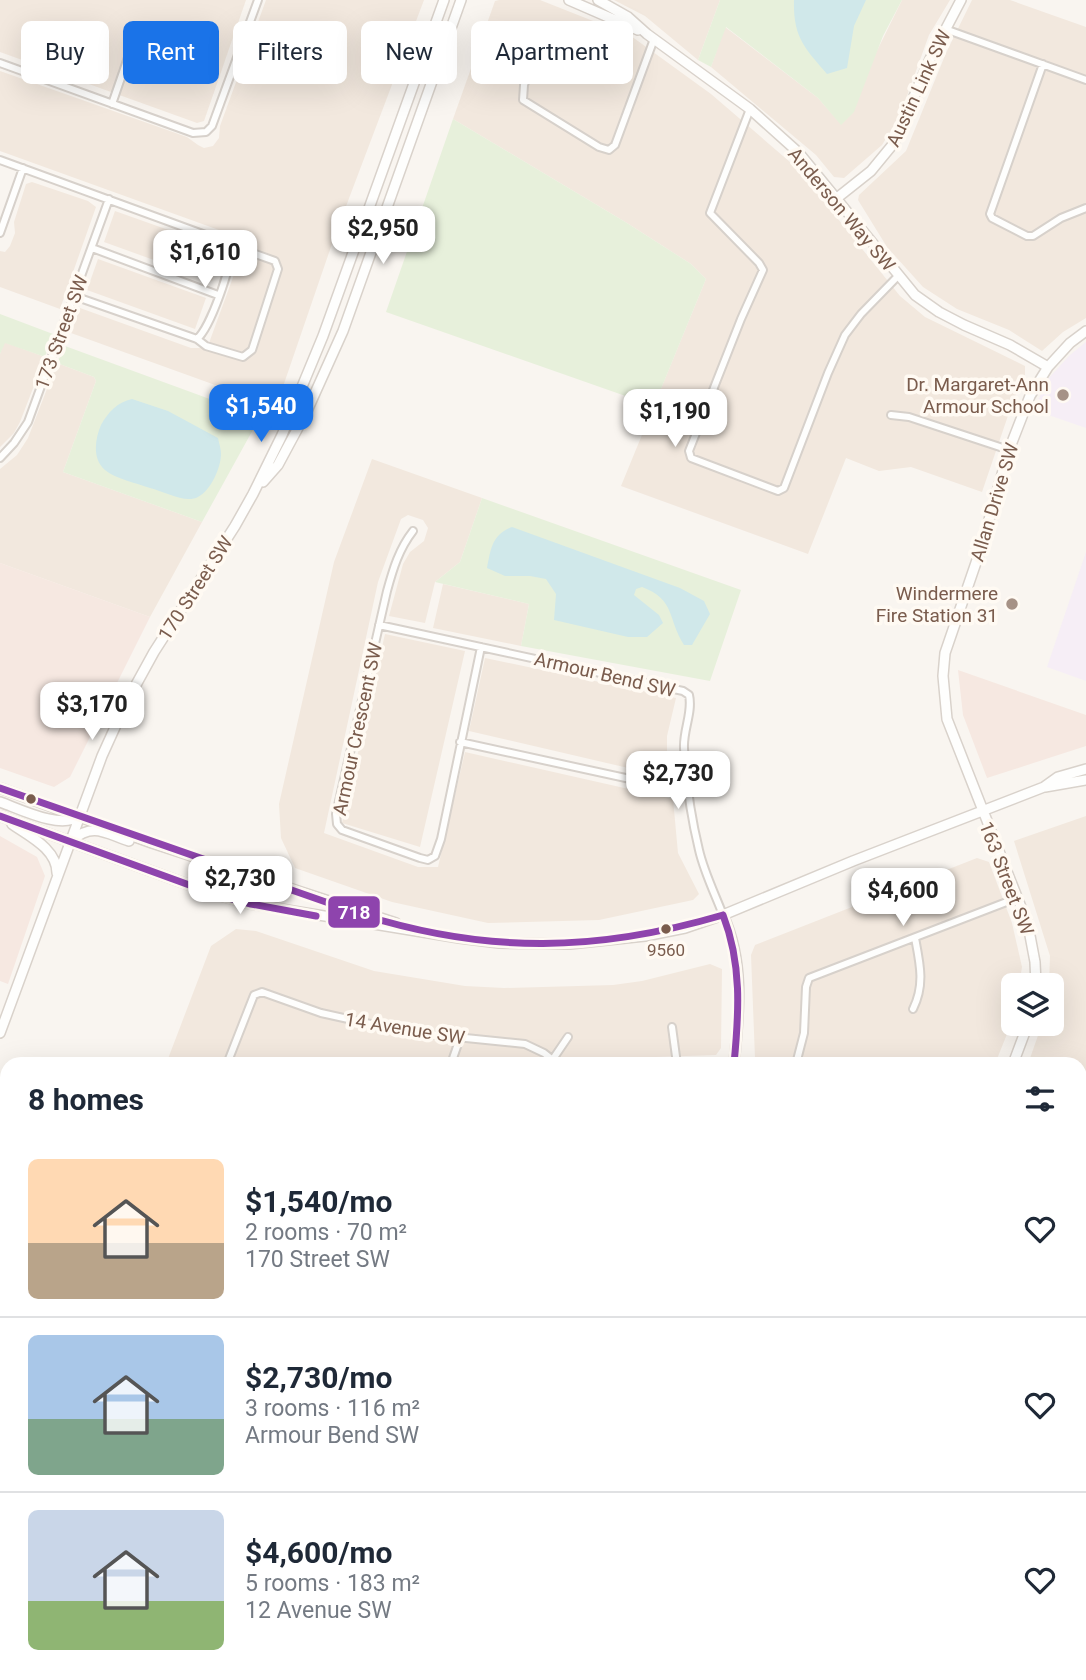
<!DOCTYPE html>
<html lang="en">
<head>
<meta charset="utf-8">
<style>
  :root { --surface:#fff; --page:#f2f2f3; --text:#1f2937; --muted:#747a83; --line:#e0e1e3; --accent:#1a73e8 }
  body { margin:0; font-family:Roboto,sans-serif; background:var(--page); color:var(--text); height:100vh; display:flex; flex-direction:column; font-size:26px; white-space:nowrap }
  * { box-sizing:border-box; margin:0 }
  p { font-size:23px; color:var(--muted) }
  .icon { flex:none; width:38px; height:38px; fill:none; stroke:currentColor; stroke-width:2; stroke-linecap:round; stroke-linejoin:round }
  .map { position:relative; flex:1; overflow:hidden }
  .details { position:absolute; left:0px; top:1057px; width:1087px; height:623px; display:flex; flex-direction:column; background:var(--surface); border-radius:21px 21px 0 0; box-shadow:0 7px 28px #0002 }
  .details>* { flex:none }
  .banner { position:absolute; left:21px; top:21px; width:700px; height:63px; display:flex; gap:14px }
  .tools { position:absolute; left:1001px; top:973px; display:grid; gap:14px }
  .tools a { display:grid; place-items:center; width:63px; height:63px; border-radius:10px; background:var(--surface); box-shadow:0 7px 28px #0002; font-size:35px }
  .price { position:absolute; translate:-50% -60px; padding:0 16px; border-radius:14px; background:#fff; color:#222; font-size:23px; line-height:46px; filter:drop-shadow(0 2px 4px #0008) }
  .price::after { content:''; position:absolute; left:50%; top:42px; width:21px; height:16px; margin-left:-10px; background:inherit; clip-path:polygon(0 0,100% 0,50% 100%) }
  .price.active { background:var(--accent); color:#fff }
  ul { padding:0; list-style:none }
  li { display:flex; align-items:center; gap:21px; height:175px; padding:0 28px }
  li+li { border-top:2px solid var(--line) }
  li span { display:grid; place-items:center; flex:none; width:196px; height:140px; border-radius:10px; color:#555 }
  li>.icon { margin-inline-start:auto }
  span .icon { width:84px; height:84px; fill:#fffc; stroke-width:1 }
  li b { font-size:30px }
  h2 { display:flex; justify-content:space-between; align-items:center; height:84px; padding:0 28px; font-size:30px }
  .pill { padding:0 24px; border-radius:10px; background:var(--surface); box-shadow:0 7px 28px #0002; font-size:24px; line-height:63px }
  .pill.active { background:var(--accent); color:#fff }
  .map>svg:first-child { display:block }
  .residential { fill:#f2e8de }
  .commercial { fill:#f6e8e1 }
  .education { fill:#f6eef6 }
  .green { fill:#e7f0db }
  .water { fill:#d0e8ea }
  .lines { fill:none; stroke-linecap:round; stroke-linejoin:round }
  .street-casing { stroke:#d7d1cb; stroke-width:10 }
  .secondary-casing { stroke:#d9d2cb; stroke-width:12 }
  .street { stroke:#fefefd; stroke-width:6 }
  .secondary { stroke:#fefefd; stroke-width:9 }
  .bus-1-casing { stroke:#fffaf3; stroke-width:12 }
  .bus-1 { stroke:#8e44ad; stroke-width:7 }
  .poi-dot { fill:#a69286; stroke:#fffaf3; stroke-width:2.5 }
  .bus-dot { fill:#7a5c4d; stroke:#fffaf3; stroke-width:2.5 }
  .labels { text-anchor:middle; stroke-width:7; stroke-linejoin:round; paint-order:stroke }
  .bus-label { font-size:17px; fill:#7a5c4d; stroke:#fffaf3 }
  .street-label { font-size:19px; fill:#7a5c4d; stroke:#fffaf3 }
  .poi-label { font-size:19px; fill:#7a5c4d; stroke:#fffaf3; text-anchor:end }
  .line-badge { stroke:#fffaf3; stroke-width:2.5 }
  .badge-label { font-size:19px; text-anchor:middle; font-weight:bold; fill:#fff }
</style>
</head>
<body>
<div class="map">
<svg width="1086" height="1680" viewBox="0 0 1086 1680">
  <rect width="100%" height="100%" fill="#f9f5f0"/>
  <path class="residential" d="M 0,0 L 246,0 L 204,121 L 197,123 L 0,52 Z
    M 266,0 L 424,0 L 334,238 L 276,407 L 71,333 L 80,308 L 191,348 L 199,348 L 209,343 L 243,250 L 230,234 L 0,151 L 0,71 L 187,137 L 198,145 L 204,148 L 213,146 L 219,138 L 220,126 Z
    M 499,0 L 540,0 L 631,36 L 711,94 L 797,168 L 900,296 L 925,317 L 1025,366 L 1025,376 L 1013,401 L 982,492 L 911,467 L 879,471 L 846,458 L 808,554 L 621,486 L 706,279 L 691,264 L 627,223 L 453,119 L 495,1 Z
    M 614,0 L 720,0 L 698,60 L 645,16 Z
    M 902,0 L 950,0 L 929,35 L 899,118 L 882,145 L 844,178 L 834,177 L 816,155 L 711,67 L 725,27 L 818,98 L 841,124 Z
    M 972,0 L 1010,0 L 1086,27 L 1086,318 L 1063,332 L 1042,351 L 1009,330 L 957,309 L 923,287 L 887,247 L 858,200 L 859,195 L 906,151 L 946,53 Z
    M 32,182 L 88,201 L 96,207 L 60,309 L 0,287 L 0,251 L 5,252 L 10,246 L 15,233 L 14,222 L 26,184 Z
    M 115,211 L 222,249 L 212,281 L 104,242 Z
    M 98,259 L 206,298 L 195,329 L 87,290 Z
    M 4,342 L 45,357 L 20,422 L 14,433 L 0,447 L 0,354 Z
    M 57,363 L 94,377 L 96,381 L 63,472 L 202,522 L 150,617 L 0,563 L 0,469 L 17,455 L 28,438 Z
    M 372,459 L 482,498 L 460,562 L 435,582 L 425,623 L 389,616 L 403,564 L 410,552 L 424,541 L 428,528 L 423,520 L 408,515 L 401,519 L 378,582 L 324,833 L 418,867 L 438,867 L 465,752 L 673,799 L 678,853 L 699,894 L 693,900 L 599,920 L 488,923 L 392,902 L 295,868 L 281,838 L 279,804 L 334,562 Z
    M 443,584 L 529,604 L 521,646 L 433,628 Z
    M 385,634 L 465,651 L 420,847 L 342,823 Z
    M 485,658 L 676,698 L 667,736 L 667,777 L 469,731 Z
    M 1086,816 L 1086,1212 L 1080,1208 L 1080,1064 L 1028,1064 L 1042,1024 L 1052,1024 L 1052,985 L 1049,985 L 1050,956 L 1014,841 Z
    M 977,858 L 989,862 L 1012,923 L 1022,967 L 1019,985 L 1013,985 L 1013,1019 L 995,1064 L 775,1064 L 755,1058 L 751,955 L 755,945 Z
    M 236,929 L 256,931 L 374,971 L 465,986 L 504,988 L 613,985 L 642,981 L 710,964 L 722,969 L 721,1048 L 716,1055 L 656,1057 L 637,1064 L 166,1064 L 211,946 Z
    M 1080,1463 L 1086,1463 L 1086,1676 L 1077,1673 L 1080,1673 Z"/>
  <path class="commercial" d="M 0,563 L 150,617 L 70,777 L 54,787 L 0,768 Z
    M 958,670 L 1086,715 L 1086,746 L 987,778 L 963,715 Z
    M 0,836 L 37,857 L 45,876 L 8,984 L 0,981 Z"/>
  <path class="education" d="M 1086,342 L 1086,428 L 1034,410 L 1047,380 L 1070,355 Z
    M 1086,552 L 1086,681 L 1047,667 Z"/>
  <path class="green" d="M 720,0 L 902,0 L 883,36 L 854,112 L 841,125 L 818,98 L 726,27 L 711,67 L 698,60 Z
    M 453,119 L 627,223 L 691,264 L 706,279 L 654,406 L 386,312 Z
    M 0,314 L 53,334 L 45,357 L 5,343 L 0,354 Z
    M 65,346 L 248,413 L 255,426 L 202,522 L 63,472 L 96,381 L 94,377 L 57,363 Z
    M 482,498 L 741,590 L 710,681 L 521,646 L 529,604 L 435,582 L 460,562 Z
    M 1080,1236 L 1086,1239 L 1086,1463 L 1080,1463 Z"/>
  <path class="water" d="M 794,0 L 866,0 L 854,26 L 847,68 L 827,74 C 804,47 793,37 794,0 Z
    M 132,399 L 168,411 L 218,438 C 219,443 221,449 221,454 C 221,469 208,498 191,499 C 179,500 162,491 150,488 C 136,483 116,479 105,470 C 92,459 95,439 101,425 C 108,412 118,402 132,399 Z
    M 512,527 L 680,588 L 704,601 L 710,614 L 692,645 L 684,645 C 667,618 676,600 642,587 L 636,589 L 634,595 L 659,615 L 663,623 L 647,637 L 628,637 L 554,620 L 556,594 L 546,579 L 530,576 L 505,576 L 487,568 C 491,548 492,535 512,527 Z"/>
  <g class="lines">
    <g class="street-casing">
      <path id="street" d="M 945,29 L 1086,80
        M 542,38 L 524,85 L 523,100 L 599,147 L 609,150 L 615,145 L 654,39
        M 0,63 L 193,133 L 206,132 L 212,126 L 258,0
        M 1043,64 L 990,214 L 992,218 L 1027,236 L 1033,236 L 1061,218 L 1086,208
        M 112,104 L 133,43
        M 750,109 L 710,213 L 759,263 L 763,270 L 741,319 L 689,451 L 691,458 L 778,491 L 784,488 L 828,373 L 845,335 L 861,314 L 898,276
        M 0,160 L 222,241 L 230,248
        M 0,233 L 23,168
        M 92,248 L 218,295
        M 74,296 L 197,339 L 206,346 L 243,357 L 252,350 L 278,269 L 275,261 L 236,247 L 230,248
        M 197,339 C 210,328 233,265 230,248
        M 891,415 L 909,417 L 1009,450
        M 0,458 L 14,443 L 28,422 L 109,199
        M 413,531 C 399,549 393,569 387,591 L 336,814 L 337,824 L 342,830 L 420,858 L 428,860 L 435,856 L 441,839 L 481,647
        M 379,625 L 683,691 L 689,695 C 693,712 683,730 684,748 C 686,782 691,817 699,850 C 704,872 715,894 723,915
        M 460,742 L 690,792
        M 913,1009 C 925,985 920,964 915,938
        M 672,1027 L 677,1064
        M 553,1059 L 568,1037
        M 227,1064 L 254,995 L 262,992 L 321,1013 L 407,1032 L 525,1044 L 544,1053 L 558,1064
        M 451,1064 L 460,1038
        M 796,1064 L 804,1033 L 806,987 L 809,978 L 1017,898
        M 1080,1195 L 1086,1178
        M 1080,1515 L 1086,1517
        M 1080,1622 L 1086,1624
        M 883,1673 L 907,1680
        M 592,1680 L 595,1673
        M 709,1680 L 712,1673
        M 849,1680 L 852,1673"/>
    </g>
    <g class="secondary-casing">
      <path id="secondary" d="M 569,0 L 638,30
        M 598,0 L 628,17 L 647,34 L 750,109 L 799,153 L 915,295 L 939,312 L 964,325 L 1010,345 L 1048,367
        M 837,198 L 871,171 L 894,143 L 930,59 L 961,0
        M 263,482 L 278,465 L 307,411 L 343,331 L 461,0
        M 1045,787 L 1086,780
        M 0,788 L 152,843 L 396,923
        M 0,802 C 20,809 61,830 79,816
        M 0,816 L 214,894 L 251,904 L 459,938 L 499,943 L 570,944 L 645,936 L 685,928 L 723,915 L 853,861 L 1044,787 L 1058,777 L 1086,769
        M 12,824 C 29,836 57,849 57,873
        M 71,841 C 93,822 105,833 129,841
        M 723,915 C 745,963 739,1013 734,1064
        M 1036,985 L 1035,962 L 1028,925 L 947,719 L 943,676 L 945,653 L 980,551 L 1009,450 L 1030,396 L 1048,367 L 1070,343 L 1086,331
        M 0,1033 L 102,756 L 126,703 L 154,652 L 235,526 L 253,494 L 282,435 L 323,336 L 444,0
        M 1013,1064 L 1028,1024
        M 1080,1224 L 1086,1227
        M 366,1673 L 383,1680"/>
    </g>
    <use href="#street" class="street"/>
    <use href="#secondary" class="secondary"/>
    <g class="bus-1-casing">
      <path id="bus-1" d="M 0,788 L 363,915 C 489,954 597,952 723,915
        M 0,816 L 214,894 L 251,904 L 316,916
        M 723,915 C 742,964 739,1012 734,1064"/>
    </g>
    <use href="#bus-1" class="bus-1"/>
  </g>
  <g class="poi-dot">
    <circle cx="1063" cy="395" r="7"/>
    <circle cx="1012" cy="604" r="7"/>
  </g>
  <g class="bus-dot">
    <circle cx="31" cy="799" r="6"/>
    <circle cx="666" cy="929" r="6"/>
  </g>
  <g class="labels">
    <g class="bus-label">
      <text x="666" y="956">9560</text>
    </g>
    <g class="street-label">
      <text transform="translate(918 88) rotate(-65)" y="7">Austin Link SW</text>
      <text transform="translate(842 209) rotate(50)" y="7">Anderson Way SW</text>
      <text transform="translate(61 332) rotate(-70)" y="7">173 Street SW</text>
      <text transform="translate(994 502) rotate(-73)" y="7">Allan Drive SW</text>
      <text transform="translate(195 588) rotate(-57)" y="7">170 Street SW</text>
      <text transform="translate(605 674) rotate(13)" y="7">Armour Bend SW</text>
      <text transform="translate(357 729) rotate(-78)" y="7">Armour Crescent SW</text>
      <text transform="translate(1007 878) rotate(69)" y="7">163 Street SW</text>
      <text transform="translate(405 1028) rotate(9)" y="7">14 Avenue SW</text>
    </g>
    <g class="poi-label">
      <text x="1049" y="391">Dr. Margaret-Ann<tspan x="1049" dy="22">Armour School</tspan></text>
      <text x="998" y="600">Windermere<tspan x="998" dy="22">Fire Station 31</tspan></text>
    </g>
  </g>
  <rect class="line-badge" x="327" y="895" width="54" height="34" rx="7" fill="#8e44ad"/>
  <g class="badge-label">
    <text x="354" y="919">718</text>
  </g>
</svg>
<div class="tools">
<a><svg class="icon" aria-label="layers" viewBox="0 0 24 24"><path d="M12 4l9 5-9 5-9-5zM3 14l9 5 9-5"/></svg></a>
</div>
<b class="price" style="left:383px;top:266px">$2,950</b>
<b class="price" style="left:205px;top:290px">$1,610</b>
<b class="price active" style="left:261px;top:444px">$1,540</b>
<b class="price" style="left:675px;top:449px">$1,190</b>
<b class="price" style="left:92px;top:742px">$3,170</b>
<b class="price" style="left:678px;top:811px">$2,730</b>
<b class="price" style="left:240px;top:916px">$2,730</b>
<b class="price" style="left:903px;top:928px">$4,600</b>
<div class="banner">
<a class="pill">Buy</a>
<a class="pill active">Rent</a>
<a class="pill">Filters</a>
<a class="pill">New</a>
<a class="pill">Apartment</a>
</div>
<section class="details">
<h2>8 homes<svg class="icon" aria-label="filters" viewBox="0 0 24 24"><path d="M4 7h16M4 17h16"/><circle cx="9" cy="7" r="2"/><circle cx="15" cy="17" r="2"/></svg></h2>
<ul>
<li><span style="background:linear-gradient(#ffd9b3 60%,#b9a48a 0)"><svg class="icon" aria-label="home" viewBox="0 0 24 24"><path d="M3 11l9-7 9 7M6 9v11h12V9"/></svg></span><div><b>$1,540/mo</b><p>2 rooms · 70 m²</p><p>170 Street SW</p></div><svg class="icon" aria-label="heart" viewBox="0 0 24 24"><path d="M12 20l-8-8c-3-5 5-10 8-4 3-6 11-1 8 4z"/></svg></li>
<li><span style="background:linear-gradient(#a9c7e8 60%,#7fa58c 0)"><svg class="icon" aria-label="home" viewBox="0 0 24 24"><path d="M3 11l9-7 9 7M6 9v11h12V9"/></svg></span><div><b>$2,730/mo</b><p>3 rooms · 116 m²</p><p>Armour Bend SW</p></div><svg class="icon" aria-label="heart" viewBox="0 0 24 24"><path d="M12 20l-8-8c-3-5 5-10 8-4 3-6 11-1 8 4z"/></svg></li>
<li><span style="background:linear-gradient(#c9d6e8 65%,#8fb573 0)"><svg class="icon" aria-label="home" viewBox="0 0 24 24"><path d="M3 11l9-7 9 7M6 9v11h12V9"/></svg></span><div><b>$4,600/mo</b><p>5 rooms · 183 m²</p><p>12 Avenue SW</p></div><svg class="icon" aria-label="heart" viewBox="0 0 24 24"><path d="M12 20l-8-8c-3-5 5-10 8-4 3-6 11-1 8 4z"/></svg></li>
</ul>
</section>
</div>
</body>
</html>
